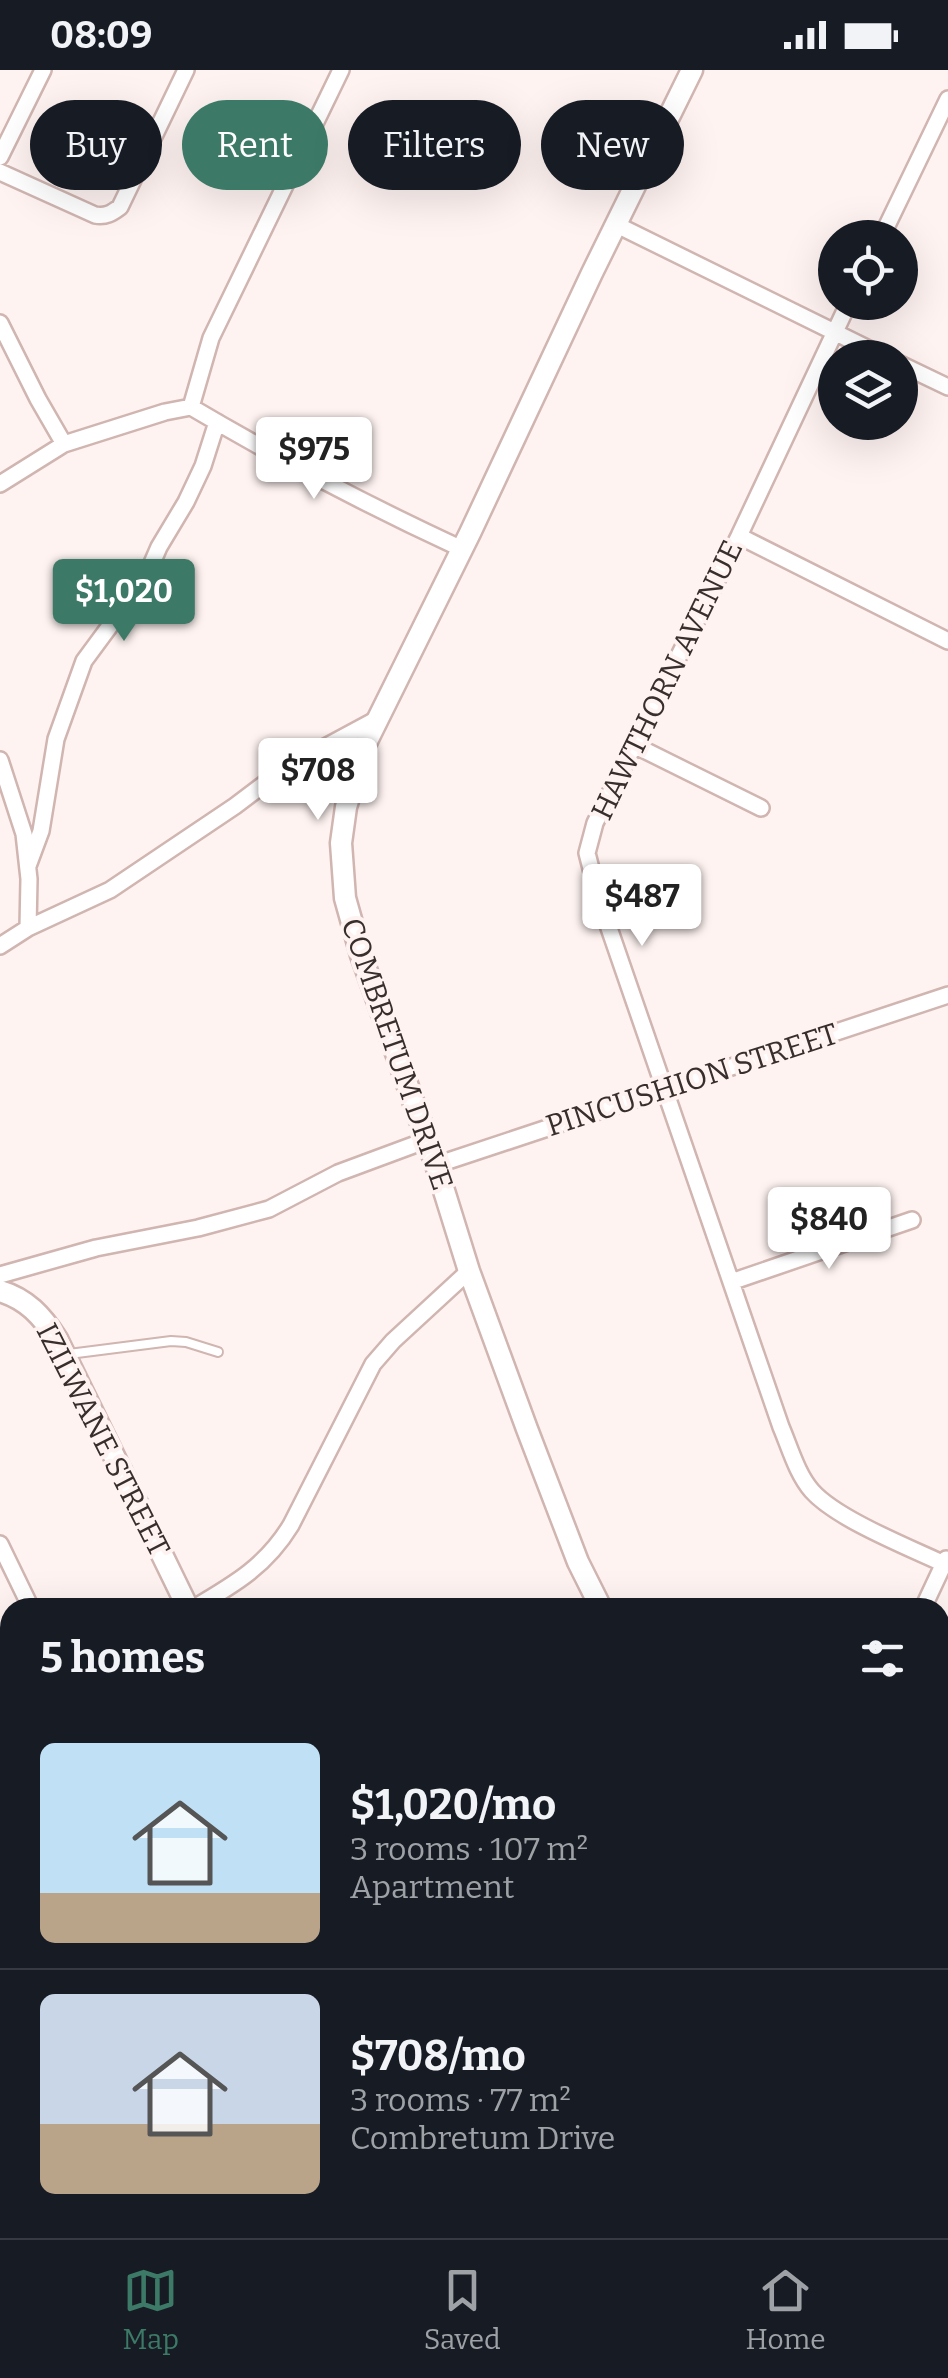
<!DOCTYPE html>
<html lang="en">
<head>
<meta charset="utf-8">
<style>
  :root { --surface:#171b24; --page:#20242c; --text:#f1f3f6; --muted:#9ea1a6; --line:#363941; --accent:#3c7a67 }
  body { margin:0; font-family:Bitter,serif; background:var(--page); color:var(--text); height:100vh; display:flex; flex-direction:column; font-size:38px; white-space:nowrap }
  * { box-sizing:border-box; margin:0 }
  p { font-size:32px; color:var(--muted) }
  .icon { flex:none; width:55px; height:55px; fill:none; stroke:currentColor; stroke-width:2; stroke-linecap:round; stroke-linejoin:round }
  .map { position:relative; flex:1; overflow:hidden }
  .sheet { position:absolute; left:0px; top:1528px; width:950px; height:642px; display:flex; flex-direction:column; background:var(--surface); border-radius:30px 30px 0 0; box-shadow:0 10px 40px #0002 }
  .sheet>* { flex:none }
  .hud { position:absolute; left:30px; top:30px; width:890px; height:90px; display:flex; gap:20px }
  .fabs { position:absolute; left:818px; top:150px; display:grid; gap:20px }
  .fabs a { display:grid; place-items:center; width:100px; height:100px; border-radius:50%; background:var(--surface); box-shadow:0 10px 40px #0002; font-size:50px }
  .price { position:absolute; translate:-50% -85px; padding:0 22px; border-radius:10px; background:#fff; color:#222; font-size:32px; line-height:65px; filter:drop-shadow(0 2px 5px #0008) }
  .price::after { content:''; position:absolute; left:50%; top:60px; width:30px; height:22px; margin-left:-15px; background:inherit; clip-path:polygon(0 0,100% 0,50% 100%) }
  .price.on { background:var(--accent); color:#fff }
  ul { padding:0; list-style:none }
  li { display:flex; align-items:center; gap:30px; height:250px; padding:0 40px }
  li+li { border-top:2px solid var(--line) }
  li span { display:grid; place-items:center; flex:none; width:280px; height:200px; border-radius:15px; color:#555 }
  li>.icon { margin-inline-start:auto }
  span .icon { width:120px; height:120px; fill:#fffc; stroke-width:1 }
  li b { font-size:42px }
  h2 { display:flex; justify-content:space-between; align-items:center; height:120px; padding:0 40px; font-size:42px }
  .chip { padding:0 35px; border-radius:45px; background:var(--surface); box-shadow:0 10px 40px #0002; font-size:35px; line-height:90px }
  .chip.on { background:var(--accent); color:#fff }
  .status { display:flex; justify-content:space-between; align-items:center; height:70px; padding:0 50px; background:var(--surface); direction:ltr }
  .status svg { height:28px; fill:currentColor }
  .menu { display:flex; justify-content:space-around; align-items:center; height:140px; border-top:2px solid var(--line); background:var(--surface); font-size:28px; color:var(--muted) }
  .menu a { display:grid; justify-items:center; gap:5px }
  .menu .on { color:var(--accent) }
  .map>svg:first-child { display:block }
  .lines { fill:none; stroke-linecap:round; stroke-linejoin:round }
  .service-casing { stroke:#d0b5b1; stroke-width:12 }
  .minor-casing { stroke:#d0b5b1; stroke-width:20 }
  .tertiary-casing { stroke:#d0b5b1; stroke-width:25 }
  .service { stroke:#fff; stroke-width:8 }
  .minor { stroke:#fff; stroke-width:15 }
  .tertiary { stroke:#fff; stroke-width:20 }
  .labels { text-anchor:middle; stroke-width:8; stroke-linejoin:round; paint-order:stroke }
  .street-label { font-size:30px; fill:#382e2c; stroke:#fef3f1 }
</style>
</head>
<body>
<div class="status"><b>08:09</b><svg viewBox="0 0 49 12"><path d="M0 12V9h3v3zM5 12V6h3v6zM10 12V3h3v9zM15 12V0h3v12zM26 1h20v11H26zM47 4h2v5h-2z"/></svg></div>
<div class="map">
<svg width="948" height="2168" viewBox="0 0 948 2168">
  <rect width="100%" height="100%" fill="#fef3f1"/>
  <g class="lines">
    <g class="service-casing">
      <path id="service" d="M 69,1284 L 171,1271 L 186,1272 L 218,1282"/>
    </g>
    <g class="minor-casing">
      <path id="minor" d="M 0,87 L 43,0
        M 0,102 L 95,145 C 106,147 112,143 120,137 L 186,0
        M 617,155 L 887,288
        M 881,168 L 948,29
        M 849,232 L 739,466 L 595,753 L 587,783 L 598,826 L 781,1357 C 790,1378 797,1404 812,1421 C 837,1449 908,1477 944,1494
        M 0,253 L 38,329 L 64,374
        M 900,294 L 948,317
        M 191,337 L 211,268 L 341,0
        M 0,414 L 64,374 L 165,342 L 191,337 C 279,389 369,436 462,479
        M 739,466 L 948,571
        M 634,675 L 761,738
        M 0,690 L 24,764 L 29,809 L 28,858
        M 28,796 L 41,761 L 56,669 L 84,591 L 146,507 L 159,477 L 186,432 L 203,396 L 217,352
        M 0,876 L 28,858 L 110,820 L 235,736 L 284,699 L 377,649
        M 436,1095 L 948,925
        M 0,1205 L 96,1178 L 198,1158 L 269,1139 L 338,1103 L 427,1070
        M 731,1212 L 912,1150
        M 0,1474 L 31,1538
        M 194,1538 C 235,1514 266,1496 291,1455 L 373,1294 L 393,1271 L 469,1201
        M 923,1538 L 946,1489
        M 0,1576 L 10,1574
        M 0,1726 L 10,1727
        M 0,1845 L 10,1846
        M 940,1962 L 948,1965
        M 0,1981 L 10,1982
        M 0,2118 L 10,2118
        M 343,2160 L 348,2168
        M 897,2160 L 901,2168
        M 169,2168 L 170,2160"/>
    </g>
    <g class="tertiary-casing">
      <path id="tertiary" d="M 0,1221 C 27,1229 42,1246 57,1269 L 188,1538
        M 601,1538 L 578,1492 L 527,1359 L 469,1201 L 436,1095 L 361,885 L 345,828 L 341,773 L 346,737 L 366,673 L 470,463 L 592,203 L 692,0
        M 940,1753 L 948,1757
        M 494,2160 L 498,2168"/>
    </g>
    <use href="#service" class="service"/>
    <use href="#minor" class="minor"/>
    <use href="#tertiary" class="tertiary"/>
  </g>
  <g class="labels">
    <g class="street-label">
      <text transform="translate(667 610) rotate(-64)" y="10">HAWTHORN AVENUE</text>
      <text transform="translate(397 984) rotate(71)" y="10">COMBRETUM DRIVE</text>
      <text transform="translate(692 1010) rotate(-18)" y="10">PINCUSHION STREET</text>
      <text transform="translate(103 1370) rotate(63)" y="10">IZILWANE STREET</text>
    </g>
  </g>
</svg>
<div class="fabs">
<a><svg class="icon" aria-label="locate" viewBox="0 0 24 24"><circle cx="12" cy="12" r="6"/><path d="M12 2v4M12 18v4M2 12h4M18 12h4"/></svg></a>
<a><svg class="icon" aria-label="layers" viewBox="0 0 24 24"><path d="M12 4l9 5-9 5-9-5zM3 14l9 5 9-5"/></svg></a>
</div>
<b class="price" style="left:314px;top:432px">$975</b>
<b class="price on" style="left:124px;top:574px">$1,020</b>
<b class="price" style="left:318px;top:753px">$708</b>
<b class="price" style="left:642px;top:879px">$487</b>
<b class="price" style="left:829px;top:1202px">$840</b>
<div class="hud">
<a class="chip">Buy</a>
<a class="chip on">Rent</a>
<a class="chip">Filters</a>
<a class="chip">New</a>
</div>
<section class="sheet">
<h2>5 homes<svg class="icon" aria-label="filters" viewBox="0 0 24 24"><path d="M4 7h16M4 17h16"/><circle cx="9" cy="7" r="2"/><circle cx="15" cy="17" r="2"/></svg></h2>
<ul>
<li><span style="background:linear-gradient(#bfe0f5 75%,#b9a48a 0)"><svg class="icon" aria-label="home" viewBox="0 0 24 24"><path d="M3 11l9-7 9 7M6 9v11h12V9"/></svg></span><div><b>$1,020/mo</b><p>3 rooms · 107 m²</p><p>Apartment</p></div></li>
<li><span style="background:linear-gradient(#c9d6e8 65%,#b9a48a 0)"><svg class="icon" aria-label="home" viewBox="0 0 24 24"><path d="M3 11l9-7 9 7M6 9v11h12V9"/></svg></span><div><b>$708/mo</b><p>3 rooms · 77 m²</p><p>Combretum Drive</p></div></li>
</ul>
</section>
</div>
<nav class="menu">
<a class="on"><svg class="icon" aria-label="map" viewBox="0 0 24 24"><path d="M3 6l6-2 6 2 6-2v14l-6 2-6-2-6 2zM9 4v14M15 6v14"/></svg>Map</a>
<a><svg class="icon" aria-label="saved" viewBox="0 0 24 24"><path d="M7 4h10v16l-5-4-5 4z"/></svg>Saved</a>
<a><svg class="icon" aria-label="home" viewBox="0 0 24 24"><path d="M3 11l9-7 9 7M6 9v11h12V9"/></svg>Home</a>
</nav>
</body>
</html>
